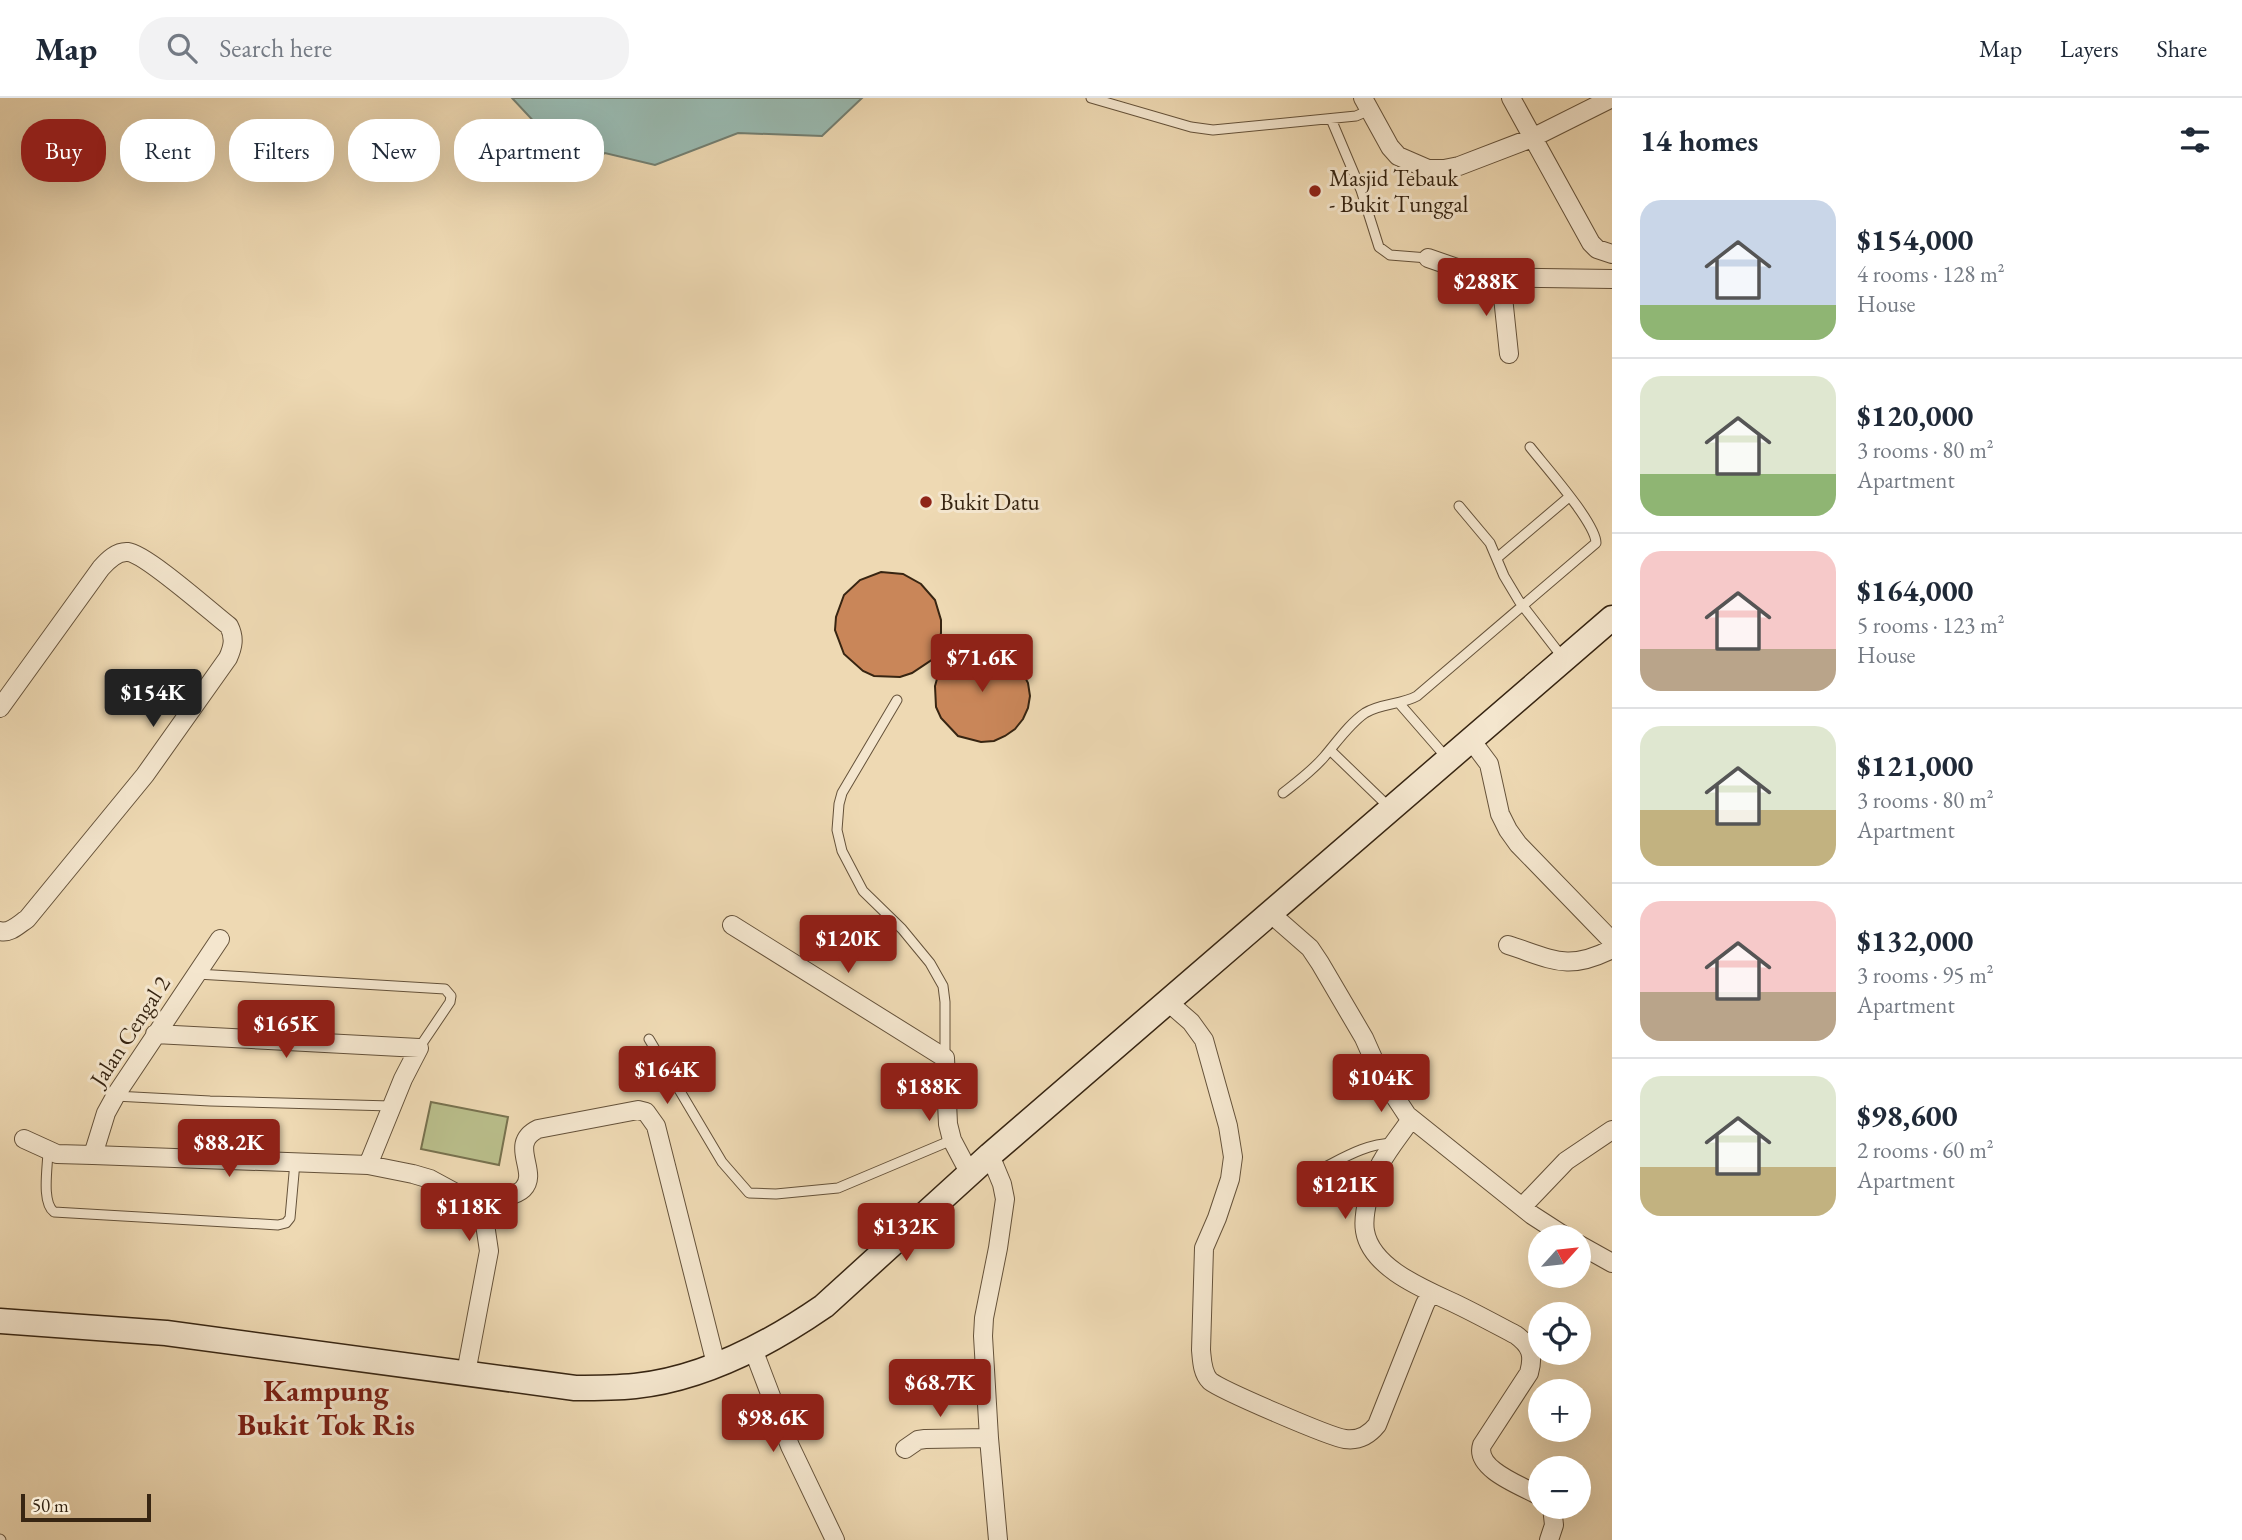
<!DOCTYPE html>
<html lang="en">
<head>
<meta charset="utf-8">
<style>
  :root { --surface:#fff; --page:#f2f2f3; --text:#1f2937; --muted:#747a83; --line:#e0e1e3; --accent:#8f2418 }
  body { margin:0; font-family:"EB Garamond",serif; background:var(--page); color:var(--text); height:100vh; display:flex; flex-direction:column; font-size:26px; white-space:nowrap }
  * { box-sizing:border-box; margin:0 }
  p { font-size:23px; color:var(--muted) }
  .icon { flex:none; width:38px; height:38px; fill:none; stroke:currentColor; stroke-width:2; stroke-linecap:round; stroke-linejoin:round }
  .map { position:relative; flex:1; overflow:hidden }
  .drawer { display:flex; flex-direction:column; background:var(--surface); width:630px }
  .drawer>* { flex:none }
  .guide { position:absolute; left:21px; top:21px; width:665px; height:63px; display:flex; gap:14px }
  .needle { width:46px; rotate:63deg }
  .tools { position:absolute; left:1528px; top:1127px; display:grid; gap:14px }
  .tools a { display:grid; place-items:center; width:63px; height:63px; border-radius:50%; background:var(--surface); box-shadow:0 7px 28px #0002; font-size:35px }
  .scale { position:absolute; left:21px; bottom:18px; width:130px; box-sizing:border-box; padding-left:7px; border:4px solid #372512; border-top:0; font-size:19px; line-height:24px; white-space:nowrap; color:#372512; -webkit-text-stroke:5px #f4e6ce; paint-order:stroke }
  .price { position:absolute; translate:-50% -60px; padding:0 16px; border-radius:7px; background:var(--accent); color:#fff; font-size:23px; line-height:46px; filter:drop-shadow(0 2px 4px #0008) }
  .price::after { content:''; position:absolute; left:50%; top:42px; width:21px; height:16px; margin-left:-10px; background:inherit; clip-path:polygon(0 0,100% 0,50% 100%) }
  .price.on { background:#222; color:#fff }
  ul { padding:0; list-style:none }
  li { display:flex; align-items:center; gap:21px; height:175px; padding:0 28px }
  li+li { border-top:2px solid var(--line) }
  li span { display:grid; place-items:center; flex:none; width:196px; height:140px; border-radius:21px; color:#555 }
  li>.icon { margin-inline-start:auto }
  span .icon { width:84px; height:84px; fill:#fffc; stroke-width:1 }
  li b { font-size:30px }
  h2 { display:flex; justify-content:space-between; align-items:center; height:84px; padding:0 28px; font-size:30px }
  .pill { padding:0 24px; border-radius:28px; background:var(--surface); box-shadow:0 7px 28px #0002; font-size:24px; line-height:63px }
  .pill.on { background:var(--accent); color:#fff }
  header { display:flex; align-items:center; gap:42px; box-sizing:border-box; height:98px; padding:0 35px; background:var(--surface); border-bottom:2px solid var(--line) }
  header strong { font-size:33px }
  nav { display:flex; gap:38px; margin-inline-start:auto; font-size:24px }
  .search { width:490px; height:63px; background:var(--page); display:flex; align-items:center; gap:18px; box-sizing:border-box; padding:0 24px; border-radius:28px; color:var(--muted); font-size:26px }
  main { display:flex; flex:1; min-height:0 }
  .map>svg:first-child { display:block }
  .green { fill:#babf8c; stroke:#78724f; stroke-width:2 }
  .water { fill:#99bab1; stroke:#727e71; stroke-width:2 }
  .building { fill:#c98659; stroke:#372512; stroke-width:2 }
  .lines { fill:none; stroke-linecap:round; stroke-linejoin:round }
  .lane-casing { stroke:#65523a; stroke-width:11 }
  .street-casing { stroke:#65523a; stroke-width:20 }
  .secondary-casing { stroke:#372512; stroke-width:27 }
  .lane { stroke:#f4e6ce; stroke-width:9 }
  .street { stroke:#f4e6ce; stroke-width:18 }
  .secondary { stroke:#f4e6ce; stroke-width:24 }
  .poi-dot { fill:#8f2418; stroke:#f4e6ce; stroke-width:2.5 }
  .labels { text-anchor:middle; stroke-width:6; stroke-linejoin:round; paint-order:stroke }
  .poi-label { font-size:23px; fill:#372512; stroke:#f4e6ce; text-anchor:start }
  .street-label { font-size:23px; fill:#372512; stroke:#f4e6ce }
  .district-label { font-size:30px; font-weight:bold; fill:#7a1f14; stroke:#f4e6ce }
</style>
</head>
<body>
<header>
<strong>Map</strong>
<div class="search"><svg class="icon" aria-label="search" viewBox="0 0 24 24"><circle cx="10" cy="10" r="6"/><path d="M15 15l6 6"/></svg>Search here</div>
<nav><a>Map</a><a>Layers</a><a>Share</a></nav>
</header>
<main>
<div class="map">
<svg width="1612" height="1442" viewBox="0 0 1612 1442">
  <rect width="100%" height="100%" fill="#eed9b3"/>
  <filter id="stains"><feTurbulence type="fractalNoise" baseFrequency=".00286" numOctaves="4"/><feColorMatrix values="0 0 0 0 .2 0 0 0 0 .09 0 0 0 0 .02 0 0 0 .5 -.17"/></filter>
  <radialGradient id="worn" r=".72"><stop offset=".6" stop-color="#630" stop-opacity="0"/><stop offset="1" stop-color="#630" stop-opacity=".3"/></radialGradient>
  <path class="green" d="M 431,1004 L 508,1019 L 499,1067 L 421,1051 Z"/>
  <path class="water" d="M 512,0 L 862,0 L 822,38 L 738,35 L 655,67 L 605,55 L 580,73 Z"/>
  <path class="building" d="M 881,474 L 903,476 L 921,486 L 935,502 L 941,522 L 941,535 L 933,561 L 912,575 L 900,579 L 874,578 L 863,573 L 844,556 L 835,532 L 836,519 L 844,497 L 860,482 Z
    M 976,549 L 998,551 L 1008,557 L 1017,564 L 1028,585 L 1030,598 L 1028,610 L 1023,621 L 1015,631 L 1005,638 L 994,643 L 981,644 L 958,638 L 941,620 L 936,609 L 935,588 L 942,563 L 965,552 Z"/>
  <g class="lines">
    <g class="lane-casing">
      <path id="lane" d="M 1091,0 L 1191,29 L 1213,32 L 1356,18 L 1370,12
        M 1331,21 L 1361,92 L 1379,149 L 1390,157 L 1428,160
        M 1459,408 L 1490,445 L 1504,478 L 1519,503 L 1563,560
        M 1497,460 L 1569,399
        M 897,602 L 842,695 L 839,706 L 837,732 L 842,753 L 853,774 L 863,793 L 902,831 L 930,865 L 943,888 L 945,904 L 945,960
        M 1399,605 L 1446,659
        M 1330,652 L 1389,709
        M 1283,695 C 1297,684 1312,673 1324,659 C 1337,644 1349,626 1365,615 C 1381,605 1401,607 1417,598 L 1596,445 C 1596,425 1544,367 1530,349
        M 197,876 L 445,891 L 451,898 L 450,904 L 419,950
        M 649,941 L 722,1064 L 749,1095 L 776,1096 L 838,1090 L 952,1042
        M 115,998 L 210,1003 L 391,1008
        M 48,1052 C 48,1068 41,1104 54,1114 L 278,1127 L 286,1125 L 290,1120 L 295,1064
        M 1317,1073 C 1342,1061 1364,1046 1393,1045
        M 0,1441 L 1,1442"/>
    </g>
    <g class="street-casing">
      <path id="street" d="M 1363,0 L 1390,49 L 1398,58 L 1428,71 L 1444,71 L 1459,68 L 1532,40 L 1612,0
        M 1511,0 L 1591,145 L 1597,151 L 1612,156
        M 1428,160 L 1483,179 L 1612,181
        M 1501,180 L 1509,256
        M 0,610 L 101,470 C 108,462 117,453 128,454 C 146,456 211,514 229,528 C 235,540 233,549 228,560 L 145,677 L 27,821 C 19,826 10,836 0,833
        M 1471,642 L 1489,666 L 1500,716 L 1508,732 L 1518,746 L 1612,843
        M 1270,815 L 1310,850 L 1320,865 L 1364,940 L 1380,976 L 1407,1017 L 1532,1117 L 1566,1139
        M 732,827 L 945,960 L 948,1026 L 952,1042 L 970,1076
        M 1508,847 C 1552,861 1567,874 1612,851
        M 1168,904 L 1191,924 L 1204,942 L 1228,1028 L 1233,1059 L 1230,1081 L 1217,1120 L 1204,1150 L 1201,1252 C 1202,1262 1202,1275 1210,1283 C 1221,1292 1330,1339 1345,1341 C 1359,1343 1369,1337 1377,1327 L 1425,1206 L 1431,1195
        M 155,936 L 419,950 L 403,981 L 368,1067
        M 1411,1021 C 1401,1036 1389,1050 1381,1065 C 1372,1080 1362,1116 1365,1133 C 1371,1170 1424,1191 1454,1205 C 1475,1215 1495,1226 1516,1237 C 1531,1248 1534,1257 1529,1275 L 1482,1347 C 1474,1371 1522,1388 1540,1398
        M 24,1041 L 57,1056 L 93,1057 L 368,1067 L 413,1076 L 430,1081 L 454,1094 L 479,1115 L 485,1126 L 489,1153 L 466,1275
        M 93,1057 L 106,1015 L 117,995 L 220,841
        M 990,1057 L 1002,1086 L 1005,1101 L 998,1150 L 984,1220 L 983,1238 L 989,1340 L 998,1442
        M 469,1106 C 482,1103 514,1100 523,1091 C 540,1074 507,1046 538,1031 L 638,1012 L 646,1014 L 656,1028 L 716,1266
        M 1522,1109 L 1566,1063 L 1612,1032
        M 1578,1146 L 1612,1165
        M 753,1251 L 790,1348 L 835,1442
        M 905,1351 L 918,1342 L 925,1341 L 989,1340
        M 1549,1442 L 1554,1427 L 1552,1409"/>
    </g>
    <g class="secondary-casing">
      <path id="secondary" d="M 0,1223 L 166,1235 L 575,1290 C 595,1290 615,1290 635,1288 C 703,1281 769,1246 824,1208 L 990,1057 L 1612,520"/>
    </g>
    <use href="#lane" class="lane"/>
    <use href="#street" class="street"/>
    <use href="#secondary" class="secondary"/>
  </g>
  <g class="poi-dot">
    <circle cx="1315" cy="93" r="7"/>
    <circle cx="926" cy="404" r="7"/>
  </g>
  <g class="labels">
    <g class="poi-label">
      <text x="1329" y="88">Masjid Tebauk<tspan x="1329" dy="26">- Bukit Tunggal</tspan></text>
      <text x="940" y="412">Bukit Datu</text>
    </g>
    <g class="street-label">
      <text transform="translate(130 933) rotate(-57)" y="8">Jalan Cengal 2</text>
    </g>
    <g class="district-label">
      <text x="326" y="1303">Kampung<tspan x="326" dy="34">Bukit Tok Ris</tspan></text>
    </g>
  </g>
  <rect width="100%" height="100%" filter="url(#stains)"/>
  <rect width="100%" height="100%" fill="url(#worn)"/>
</svg>
<div class="tools">
<a><svg class="needle" viewBox="-14 -14 28 28"><path d="M0-13l5 13h-10z" fill="#e53935"/><path d="M0 13l5-13h-10z" fill="#747a83"/></svg></a>
<a><svg class="icon" aria-label="locate" viewBox="0 0 24 24"><circle cx="12" cy="12" r="6"/><path d="M12 2v4M12 18v4M2 12h4M18 12h4"/></svg></a>
<a>+</a>
<a>−</a>
</div>
<div class="scale">50 m</div>
<b class="price" style="left:1486px;top:220px">$288K</b>
<b class="price" style="left:982px;top:596px">$71.6K</b>
<b class="price on" style="left:153px;top:631px">$154K</b>
<b class="price" style="left:848px;top:877px">$120K</b>
<b class="price" style="left:286px;top:962px">$165K</b>
<b class="price" style="left:667px;top:1008px">$164K</b>
<b class="price" style="left:1381px;top:1016px">$104K</b>
<b class="price" style="left:929px;top:1025px">$188K</b>
<b class="price" style="left:229px;top:1081px">$88.2K</b>
<b class="price" style="left:1345px;top:1123px">$121K</b>
<b class="price" style="left:469px;top:1145px">$118K</b>
<b class="price" style="left:906px;top:1165px">$132K</b>
<b class="price" style="left:940px;top:1321px">$68.7K</b>
<b class="price" style="left:773px;top:1356px">$98.6K</b>
<div class="guide">
<a class="pill on">Buy</a>
<a class="pill">Rent</a>
<a class="pill">Filters</a>
<a class="pill">New</a>
<a class="pill">Apartment</a>
</div>
</div>
<section class="drawer">
<h2>14 homes<svg class="icon" aria-label="filters" viewBox="0 0 24 24"><path d="M4 7h16M4 17h16"/><circle cx="9" cy="7" r="2"/><circle cx="15" cy="17" r="2"/></svg></h2>
<ul>
<li><span style="background:linear-gradient(#c9d6e8 75%,#8fb573 0)"><svg class="icon" aria-label="home" viewBox="0 0 24 24"><path d="M3 11l9-7 9 7M6 9v11h12V9"/></svg></span><div><b>$154,000</b><p>4 rooms · 128 m²</p><p>House</p></div></li>
<li><span style="background:linear-gradient(#dfe7d0 70%,#8fb573 0)"><svg class="icon" aria-label="home" viewBox="0 0 24 24"><path d="M3 11l9-7 9 7M6 9v11h12V9"/></svg></span><div><b>$120,000</b><p>3 rooms · 80 m²</p><p>Apartment</p></div></li>
<li><span style="background:linear-gradient(#f6c9c9 70%,#b9a48a 0)"><svg class="icon" aria-label="home" viewBox="0 0 24 24"><path d="M3 11l9-7 9 7M6 9v11h12V9"/></svg></span><div><b>$164,000</b><p>5 rooms · 123 m²</p><p>House</p></div></li>
<li><span style="background:linear-gradient(#dfe7d0 60%,#c2b280 0)"><svg class="icon" aria-label="home" viewBox="0 0 24 24"><path d="M3 11l9-7 9 7M6 9v11h12V9"/></svg></span><div><b>$121,000</b><p>3 rooms · 80 m²</p><p>Apartment</p></div></li>
<li><span style="background:linear-gradient(#f6c9c9 65%,#b9a48a 0)"><svg class="icon" aria-label="home" viewBox="0 0 24 24"><path d="M3 11l9-7 9 7M6 9v11h12V9"/></svg></span><div><b>$132,000</b><p>3 rooms · 95 m²</p><p>Apartment</p></div></li>
<li><span style="background:linear-gradient(#dfe7d0 65%,#c2b280 0)"><svg class="icon" aria-label="home" viewBox="0 0 24 24"><path d="M3 11l9-7 9 7M6 9v11h12V9"/></svg></span><div><b>$98,600</b><p>2 rooms · 60 m²</p><p>Apartment</p></div></li>
</ul>
</section>
</main>
</body>
</html>
